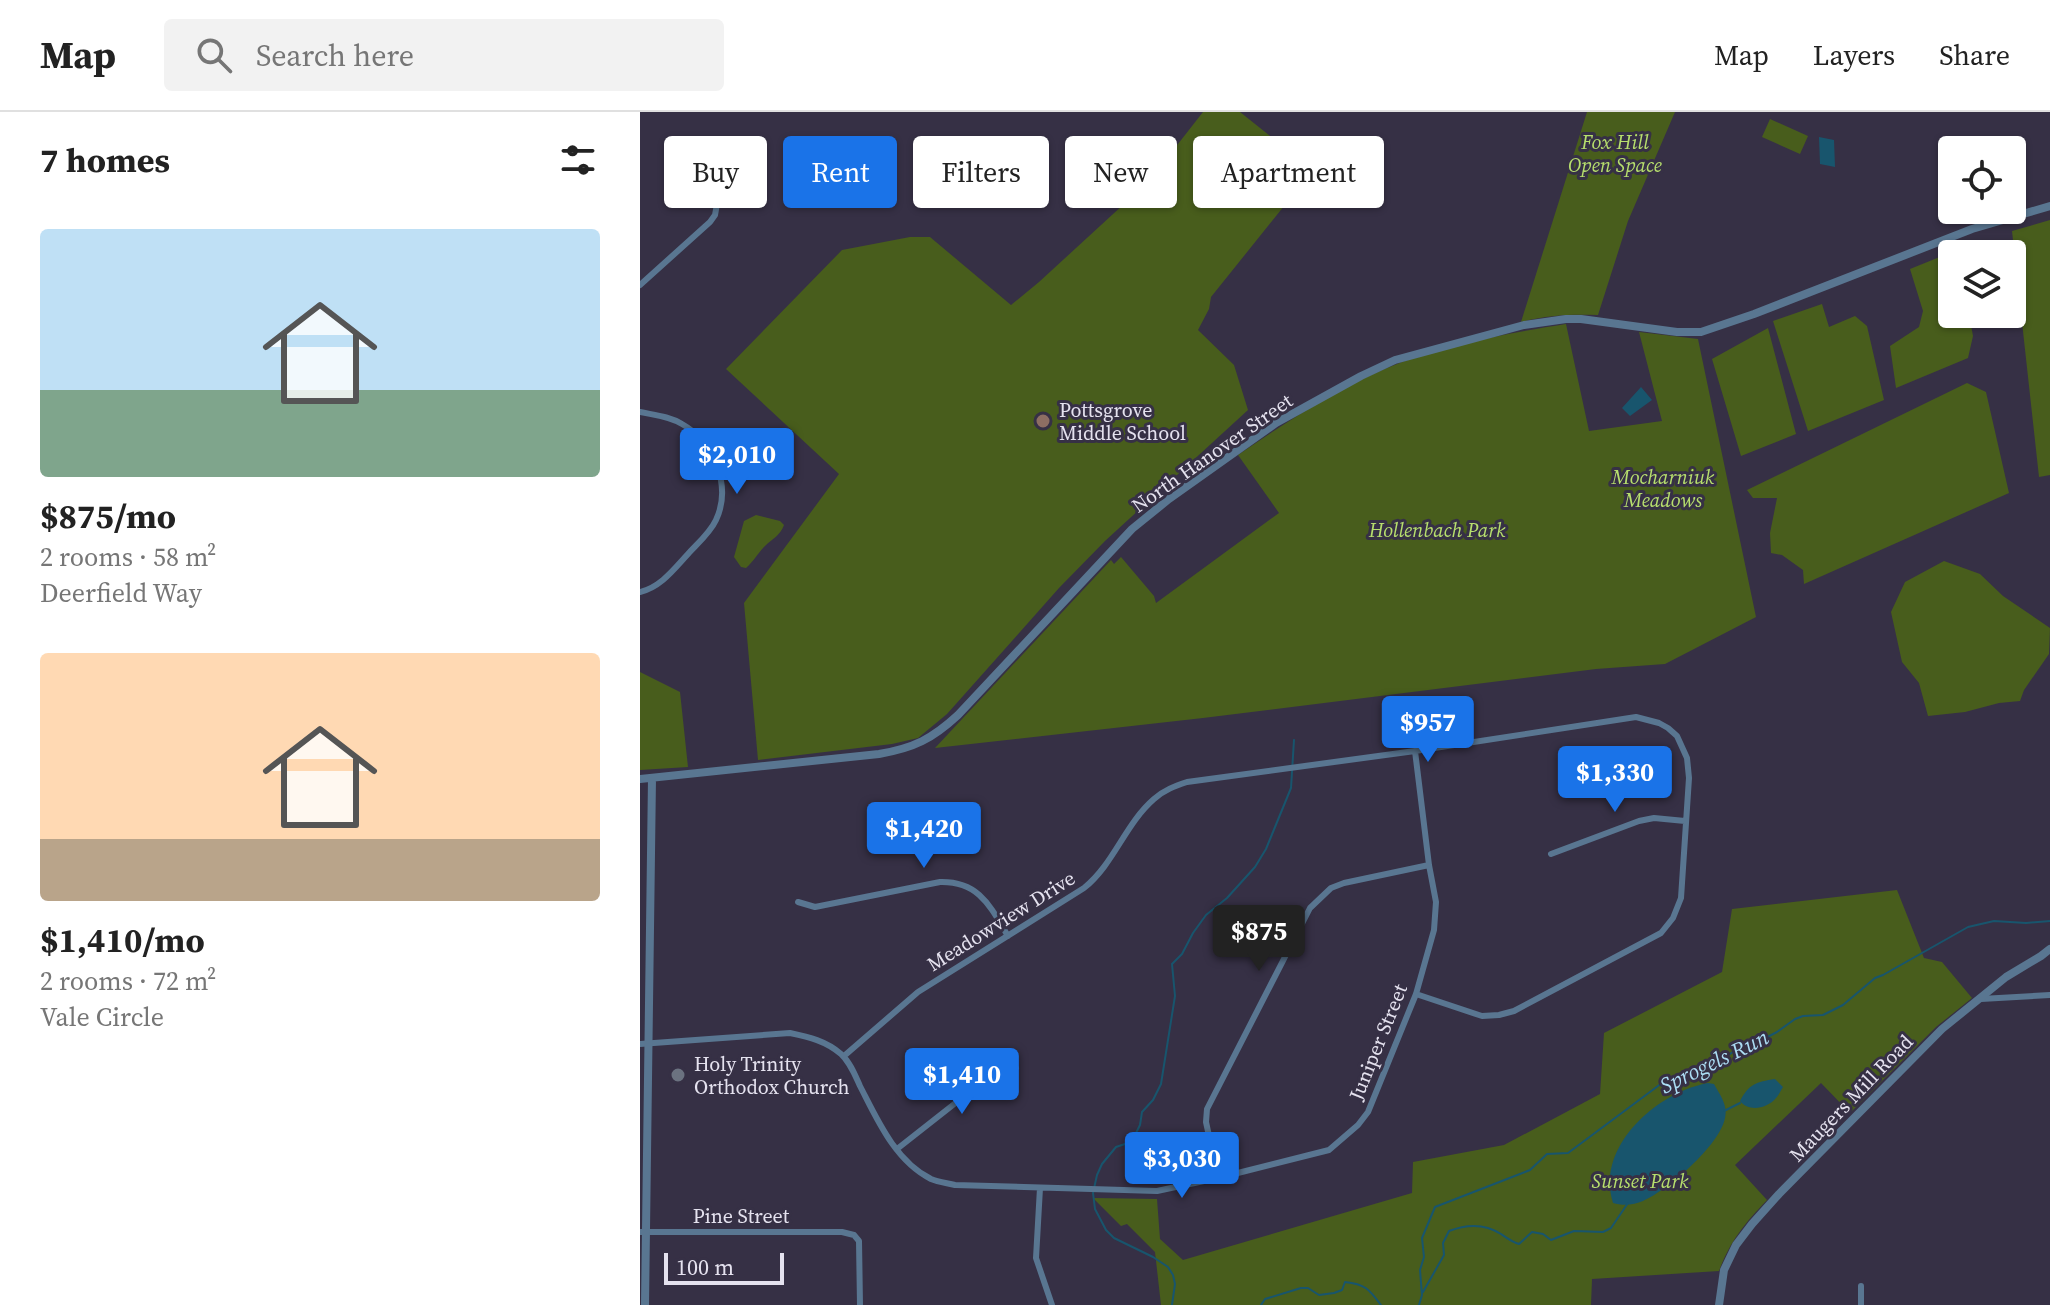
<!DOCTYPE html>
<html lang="en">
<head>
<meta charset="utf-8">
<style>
  :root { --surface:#fff; --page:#f2f2f2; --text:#222; --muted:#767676; --line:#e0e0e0; --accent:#1a73e8 }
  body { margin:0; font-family:"Source Serif 4",serif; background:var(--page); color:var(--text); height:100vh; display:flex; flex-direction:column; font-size:30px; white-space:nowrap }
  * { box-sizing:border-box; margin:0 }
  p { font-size:26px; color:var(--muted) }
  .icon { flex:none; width:44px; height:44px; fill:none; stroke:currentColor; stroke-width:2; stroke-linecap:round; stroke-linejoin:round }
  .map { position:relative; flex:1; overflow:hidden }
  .side { display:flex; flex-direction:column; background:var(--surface); width:640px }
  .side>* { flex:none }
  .hud { position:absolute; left:24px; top:24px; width:760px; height:72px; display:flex; gap:16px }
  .tools { position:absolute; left:1298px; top:24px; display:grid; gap:16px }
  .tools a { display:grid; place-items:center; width:88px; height:88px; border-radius:8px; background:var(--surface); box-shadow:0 2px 6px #0004; font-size:40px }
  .scale { position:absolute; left:24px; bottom:20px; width:120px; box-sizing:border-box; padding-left:8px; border:4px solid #e5e2ef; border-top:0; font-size:22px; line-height:28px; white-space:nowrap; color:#e5e2ef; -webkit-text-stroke:6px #363045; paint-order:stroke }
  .price { position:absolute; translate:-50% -68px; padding:0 18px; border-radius:8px; background:var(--accent); color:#fff; font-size:26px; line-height:52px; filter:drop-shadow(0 2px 4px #0008) }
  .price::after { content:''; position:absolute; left:50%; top:48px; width:24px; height:18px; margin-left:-12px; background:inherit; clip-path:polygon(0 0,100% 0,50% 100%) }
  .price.current { background:#222; color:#fff }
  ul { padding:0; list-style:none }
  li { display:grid; align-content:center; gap:16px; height:424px; padding:0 40px }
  li span { display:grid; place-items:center; height:248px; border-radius:8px; color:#555 }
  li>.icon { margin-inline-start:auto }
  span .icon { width:144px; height:144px; fill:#fffc; stroke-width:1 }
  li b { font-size:34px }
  h2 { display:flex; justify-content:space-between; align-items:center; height:96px; padding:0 40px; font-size:34px }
  .pill { padding:0 28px; border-radius:8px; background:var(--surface); box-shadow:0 2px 6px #0004; font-size:28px; line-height:72px }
  .pill.current { background:var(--accent); color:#fff }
  header { display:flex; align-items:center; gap:48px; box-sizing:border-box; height:112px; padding:0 40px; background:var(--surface); border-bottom:2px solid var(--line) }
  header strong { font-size:38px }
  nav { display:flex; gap:44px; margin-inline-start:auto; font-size:28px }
  .search { width:560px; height:72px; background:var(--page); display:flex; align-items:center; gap:20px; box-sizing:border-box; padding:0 28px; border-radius:8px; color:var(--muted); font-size:30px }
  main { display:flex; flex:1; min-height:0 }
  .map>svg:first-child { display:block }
  .green { fill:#485d1c }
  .water { fill:#18556d }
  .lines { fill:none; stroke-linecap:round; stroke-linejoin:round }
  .stream { stroke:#18556d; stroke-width:2 }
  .minor { stroke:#597691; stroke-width:6 }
  .tertiary { stroke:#597691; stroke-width:8 }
  .education-dot { fill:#8d6e63; stroke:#363045; stroke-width:3 }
  .worship-dot { fill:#6b7280; stroke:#363045; stroke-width:3 }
  .labels { text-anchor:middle; stroke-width:6; stroke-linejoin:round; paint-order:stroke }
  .park-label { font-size:20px; font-style:italic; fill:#b7df6d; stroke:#363045 }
  .poi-label { font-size:20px; fill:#e5e2ef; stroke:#363045; text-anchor:start }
  .street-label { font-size:20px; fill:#e5e2ef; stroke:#363045 }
  .water-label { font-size:22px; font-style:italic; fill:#acddf4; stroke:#363045 }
</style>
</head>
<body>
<header>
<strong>Map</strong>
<div class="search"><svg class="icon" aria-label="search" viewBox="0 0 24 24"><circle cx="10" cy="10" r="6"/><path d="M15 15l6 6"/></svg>Search here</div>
<nav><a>Map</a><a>Layers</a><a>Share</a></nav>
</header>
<main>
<section class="side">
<h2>7 homes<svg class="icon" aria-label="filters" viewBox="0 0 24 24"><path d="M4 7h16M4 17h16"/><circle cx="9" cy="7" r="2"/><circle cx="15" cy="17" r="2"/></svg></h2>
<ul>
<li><span style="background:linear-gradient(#bfe0f5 65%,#7fa58c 0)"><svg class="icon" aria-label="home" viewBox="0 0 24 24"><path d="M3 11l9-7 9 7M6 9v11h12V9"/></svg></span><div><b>$875/mo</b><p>2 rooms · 58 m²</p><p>Deerfield Way</p></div></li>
<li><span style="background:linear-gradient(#ffd9b3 75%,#b9a48a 0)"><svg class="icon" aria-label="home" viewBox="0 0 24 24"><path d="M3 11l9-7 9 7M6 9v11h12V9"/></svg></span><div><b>$1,410/mo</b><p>2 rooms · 72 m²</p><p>Vale Circle</p></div></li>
</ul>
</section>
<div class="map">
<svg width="1410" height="1193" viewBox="0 0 1410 1193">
  <rect width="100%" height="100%" fill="#363045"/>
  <path class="green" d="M 563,0 L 600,0 L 673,58 L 571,185 L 569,197 L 558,218 L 594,253 L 608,298 L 465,429 L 419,476 L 307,602 L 278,626 L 252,632 L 118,648 L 104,491 L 199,362 L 86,257 L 202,138 L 270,125 L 290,125 L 371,193 L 399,170 L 509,69 Z
    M 947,0 L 1035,0 L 988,109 L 958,203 C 931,202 907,203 881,210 Z
    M 1130,7 L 1168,24 L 1160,42 L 1122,25 Z
    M 1410,108 L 1410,363 L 1399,365 L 1372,119 Z
    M 1317,138 L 1318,142 L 1312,142 L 1312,202 L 1329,202 L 1333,224 L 1328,246 L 1256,276 L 1250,234 L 1279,215 L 1283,199 L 1270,157 Z
    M 1182,192 L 1189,215 L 1215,204 L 1227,214 L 1244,288 L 1168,319 L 1133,209 Z
    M 926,212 L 949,319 L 1022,309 L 999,220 L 1058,227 L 1116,505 L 1025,552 L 956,557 L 563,606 L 295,636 L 471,448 L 474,452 L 481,445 L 514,484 L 516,491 L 639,401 L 598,343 C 644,312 697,276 747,256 C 800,234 869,221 926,212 Z
    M 1128,216 L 1156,322 L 1101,344 L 1072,247 Z
    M 1327,271 L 1346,280 L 1369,381 L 1164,472 L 1163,458 L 1142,443 L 1131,441 L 1130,421 L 1137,386 L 1113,386 L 1107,378 Z
    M 116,403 L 140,409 L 144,413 C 140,424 133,426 125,434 C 118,441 114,449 106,456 L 101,455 L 94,445 L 104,409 Z
    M 1304,449 L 1340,462 L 1363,484 L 1410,516 L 1409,542 L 1384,578 L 1380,589 L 1359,591 L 1325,600 L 1288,604 L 1279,571 L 1262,550 L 1251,500 L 1265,470 Z
    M 0,560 L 40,580 L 48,655 L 0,658 Z
    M 1257,778 L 1284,846 L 1302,850 L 1332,886 L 1296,915 L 1210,1001 L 1181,971 L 1095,1053 L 1127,1088 C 1105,1111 1090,1129 1079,1159 L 952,1167 L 951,1193 L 521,1193 L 515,1140 L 487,1112 L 481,1114 L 453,1086 L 517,1087 L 520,1127 L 543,1148 L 772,1081 L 773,1050 L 864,1033 L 960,982 L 964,921 L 1082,860 L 1092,797 Z"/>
  <path class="water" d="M 1179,25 L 1194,28 L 1195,55 L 1180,52 Z
    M 1001,275 L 1012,288 L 990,304 L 982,296 Z
    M 1135,967 L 1143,975 C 1141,978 1139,983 1136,986 C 1127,997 1108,1000 1100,989 C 1109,972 1116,970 1135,967 Z
    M 1068,971 L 1074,972 C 1080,983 1088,993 1085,1006 C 1080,1033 1028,1078 1003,1089 C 994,1093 983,1094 973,1091 C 955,1035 1017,980 1068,971 Z"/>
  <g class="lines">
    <path class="stream" d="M 1084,999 L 1100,991
      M 783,1180 L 804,1143 L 803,1131 L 809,1119 C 827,1112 844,1111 861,1122 C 868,1127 872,1130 879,1132 L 892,1120 L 903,1122 L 911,1128 L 934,1119 L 963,1120 L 971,1116 L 988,1091
      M 532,1193 L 535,1172 L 533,1163 L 528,1155 L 513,1145 L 474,1126 L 466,1118 L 455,1097 L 453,1081 L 457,1063 L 462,1052 L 476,1035 L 485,1032 L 496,1021 L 500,1013 L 502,1000 L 513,988 L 521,972 L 535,884 L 532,852 L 542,842 L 553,821 L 566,803 L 587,786 L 615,755 L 626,737 L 651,676 L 654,628
      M 621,1193 L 625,1187 L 661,1176 L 668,1176 L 679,1183 L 694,1181 L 702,1178 L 705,1170 C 725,1172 729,1177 741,1193
      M 779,1193 L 782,1183 L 780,1158 L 784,1145 L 782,1126 L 795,1095 L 890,1058 L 907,1042 L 928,1041 L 1022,971 L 1038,967 L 1067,950 L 1090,942 L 1101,934 L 1116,931 L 1137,920 L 1155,907 L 1163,904 L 1183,903 L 1203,893 L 1235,866 L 1243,863 L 1328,815 L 1354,809 L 1386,811 L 1410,809"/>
    <path class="minor" d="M 0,173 L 70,110 L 75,103 L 77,92
      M 0,300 C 14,303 29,304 42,312 C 74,330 92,374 76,408 C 70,421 57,432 48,442 C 34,457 21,475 0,480
      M 911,742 L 999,709 L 1014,706 L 1045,709
      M 158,790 L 175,795 L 300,770 C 339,769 350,794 368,824
      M 1341,887 L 1410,883
      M 0,932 L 150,921 C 169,925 186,929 201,942 C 210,950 215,963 220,974 C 237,1007 255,1049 291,1067 C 298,1070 307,1071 315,1073 L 517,1079 L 578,1066 L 689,1038 L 718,1013 L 728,1000 L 776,882 L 794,818 L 796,790 L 789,753 L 775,639
      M 204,944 L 278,880 L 444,776 C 474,752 485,712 514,687 C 524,678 535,674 547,670 L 775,639 L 996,605 L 1019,611 L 1028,616 L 1037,624 L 1047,646 L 1049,666 L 1041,786 L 1033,806 L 1021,821 L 874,899 L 859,903 L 842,904 L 776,882
      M 257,1037 L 332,978 L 376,956
      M 578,1066 L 566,1010 L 567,997 L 670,796 L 691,776 L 704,771 L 789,753
      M 400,1076 L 396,1146 L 412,1193
      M 0,1120 L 202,1120 L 214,1123 L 219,1129 L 220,1193
      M 1221,1174 L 1221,1193"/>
    <path class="tertiary" d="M 0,667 L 239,642 C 274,636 292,627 318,603 L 492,417 L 529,387 L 636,311 L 721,264 L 755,248 L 884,213 L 926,207 L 941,207 L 1037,220 L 1061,220 L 1114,202 L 1332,117 L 1410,94
      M 5,1193 L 12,666
      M 1079,1193 L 1084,1158 L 1096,1133 L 1112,1112 L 1139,1082 L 1302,917 L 1366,865 L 1401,844 L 1410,837"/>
  </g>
  <circle class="education-dot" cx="403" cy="309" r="8"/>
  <circle class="worship-dot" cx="38" cy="963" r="8"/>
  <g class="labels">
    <g class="park-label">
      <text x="975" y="37">Fox Hill<tspan x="975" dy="23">Open Space</tspan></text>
      <text x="1023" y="372">Mocharniuk<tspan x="1023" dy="23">Meadows</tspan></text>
      <text x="797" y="425">Hollenbach Park</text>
      <text x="1000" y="1076">Sunset Park</text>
    </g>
    <g class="poi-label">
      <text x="419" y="305">Pottsgrove<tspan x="419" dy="23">Middle School</tspan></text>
      <text x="54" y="959">Holy Trinity<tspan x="54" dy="23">Orthodox Church</tspan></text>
    </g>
    <g class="street-label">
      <text transform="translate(572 341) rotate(-35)" y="7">North Hanover Street</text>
      <text transform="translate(361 809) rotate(-32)" y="7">Meadowview Drive</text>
      <text transform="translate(738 930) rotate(-68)" y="7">Juniper Street</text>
      <text transform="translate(1211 986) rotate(-46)" y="7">Maugers Mill Road</text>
      <text x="101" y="1111">Pine Street</text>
    </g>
    <g class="water-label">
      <text transform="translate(1074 949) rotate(-26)" y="8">Sprogels Run</text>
    </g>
  </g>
</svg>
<div class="tools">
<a><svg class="icon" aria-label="locate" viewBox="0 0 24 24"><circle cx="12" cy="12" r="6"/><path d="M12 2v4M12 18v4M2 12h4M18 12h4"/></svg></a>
<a><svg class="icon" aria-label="layers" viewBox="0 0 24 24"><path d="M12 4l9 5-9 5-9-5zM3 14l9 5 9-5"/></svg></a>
</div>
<div class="scale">100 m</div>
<b class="price" style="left:97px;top:384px">$2,010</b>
<b class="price" style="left:788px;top:652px">$957</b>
<b class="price" style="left:975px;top:702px">$1,330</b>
<b class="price" style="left:284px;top:758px">$1,420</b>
<b class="price current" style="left:619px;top:861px">$875</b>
<b class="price" style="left:322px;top:1004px">$1,410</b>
<b class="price" style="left:542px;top:1088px">$3,030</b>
<div class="hud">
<a class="pill">Buy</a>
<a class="pill current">Rent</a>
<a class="pill">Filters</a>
<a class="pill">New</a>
<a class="pill">Apartment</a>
</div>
</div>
</main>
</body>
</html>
